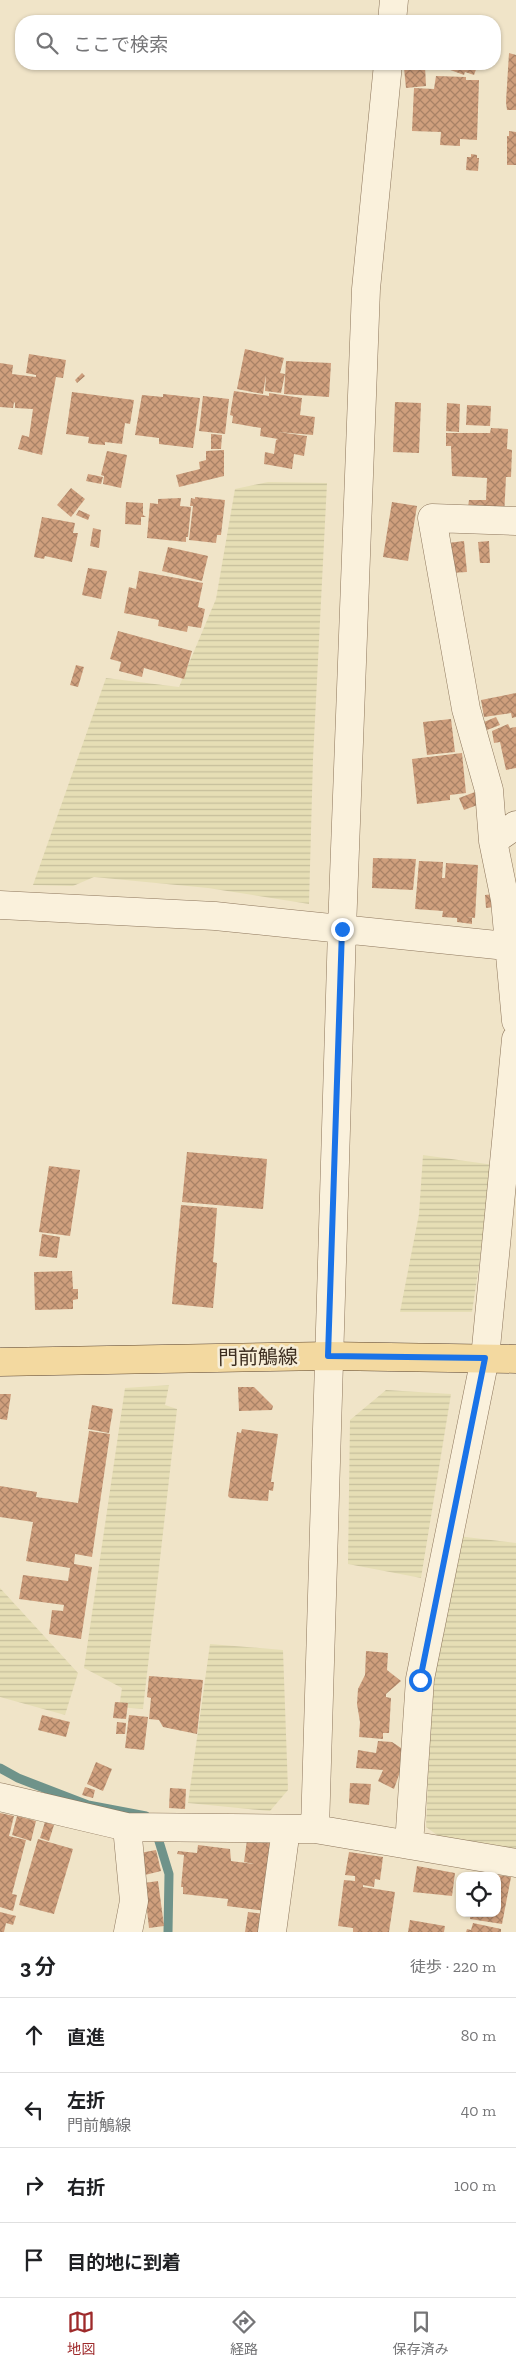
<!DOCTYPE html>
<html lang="ja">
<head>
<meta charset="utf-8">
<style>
  body { margin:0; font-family:"Zilla Slab","Noto Sans JP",serif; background:#f2f2f2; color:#202124 }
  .controls { position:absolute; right:15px; bottom:15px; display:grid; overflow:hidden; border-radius:10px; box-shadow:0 1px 4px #0004 }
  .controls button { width:45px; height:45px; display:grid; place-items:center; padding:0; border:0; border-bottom:1px solid #e0e0e0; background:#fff; color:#202124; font:25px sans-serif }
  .stop { position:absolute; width:15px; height:15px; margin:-11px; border:4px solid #1a73e8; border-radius:50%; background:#fff }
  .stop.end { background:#1a73e8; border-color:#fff; box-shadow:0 1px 5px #0008 }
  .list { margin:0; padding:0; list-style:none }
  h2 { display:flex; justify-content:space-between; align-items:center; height:65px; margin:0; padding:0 20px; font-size:21px }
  h2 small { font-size:16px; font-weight:400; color:#757577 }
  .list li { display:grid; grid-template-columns:32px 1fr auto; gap:15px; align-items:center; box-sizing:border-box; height:75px; padding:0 20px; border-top:1px solid #e0e0e0 }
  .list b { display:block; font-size:19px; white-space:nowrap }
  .list p { margin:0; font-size:16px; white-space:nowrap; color:#757577 }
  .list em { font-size:16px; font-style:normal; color:#757577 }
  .icon { flex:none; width:28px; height:28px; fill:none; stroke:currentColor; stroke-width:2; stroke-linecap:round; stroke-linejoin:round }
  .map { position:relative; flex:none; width:516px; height:1932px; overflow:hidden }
  .search { position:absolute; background:#fff; box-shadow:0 1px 4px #0004; left:15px; right:15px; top:15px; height:55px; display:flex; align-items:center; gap:12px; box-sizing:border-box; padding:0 18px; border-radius:20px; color:#757577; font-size:19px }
  .sheet { height:365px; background:#fff }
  nav { display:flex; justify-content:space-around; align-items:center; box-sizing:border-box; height:70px; border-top:1px solid #e0e0e0; background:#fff; font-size:14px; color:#757577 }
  nav a { display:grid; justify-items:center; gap:2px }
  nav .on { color:#9e2a2b }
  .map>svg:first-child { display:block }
</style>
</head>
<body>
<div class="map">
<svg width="516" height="1932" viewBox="0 0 516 1932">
  <defs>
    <pattern id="farmland-rules" width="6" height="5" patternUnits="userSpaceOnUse" patternTransform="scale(1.25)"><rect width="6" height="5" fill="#e6deb5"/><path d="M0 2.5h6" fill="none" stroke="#c6bf9b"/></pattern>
    <pattern id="building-cross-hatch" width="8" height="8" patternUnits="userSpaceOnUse" patternTransform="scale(1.25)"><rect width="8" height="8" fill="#cf9f7d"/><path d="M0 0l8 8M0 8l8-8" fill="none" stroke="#a98266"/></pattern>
  </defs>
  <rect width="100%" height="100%" fill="#f0e4c8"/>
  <!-- farmland -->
  <path fill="url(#farmland-rules)" d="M268,482L327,483L313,759L309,904L208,888L94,877L73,886L33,885L106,678L179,687L216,599L235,489Z
    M423,1155L494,1165L472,1312H400L419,1214Z
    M169,1385L165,1405L177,1409L143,1709L119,1707L122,1688L84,1668L125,1388Z
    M386,1390L451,1394L421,1578L348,1564L350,1420Z
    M457,1536L516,1543V1851L444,1840L426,1827L432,1689Z
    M0,1588L78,1673L65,1715L0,1697Z
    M210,1644L283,1650L288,1790L270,1811L188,1803Z"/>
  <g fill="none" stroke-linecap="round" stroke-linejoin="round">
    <!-- stream -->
    <path stroke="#6f938a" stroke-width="9" d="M0,1768L18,1778L88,1805L146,1816
      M158,1838L169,1874L168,1932"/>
  </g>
  <!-- building -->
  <path fill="url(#building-cross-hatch)" d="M509,53L516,55V110H507L506,102Z
    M434,64H478L474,75L465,72L464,75Z
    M425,66L426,86L406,88L404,68Z
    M436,76L466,77V80H479L477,140L460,139V146L440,145L441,132L412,131L414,88L434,89Z
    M509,131L516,132V165H507V136H509Z
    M471,154L477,155V158H479L478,171L466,170L467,157H471Z
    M245,349L284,358L280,373L285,374L281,393L265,391L266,375L263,394L237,389Z
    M29,354L66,360L63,378L56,377L42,455L18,449L22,435L29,437L33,409L15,408V403L14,402L13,408L0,407V363L13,365L12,374L36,377V375L26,373Z
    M286,361L331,363L329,397L284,394Z
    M82,373L85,376L77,383L75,380Z
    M234,391L269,396V393L302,398L300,415L315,417L313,435L278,432L307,436L304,456L294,454L292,469L264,464L265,452L274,454L276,440L278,439L260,436L261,428L232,423L233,416L230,415Z
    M72,392L134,400L130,424L125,423L122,444L105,442V445L92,444L88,443L89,437L66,434Z
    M163,394L200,398L193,448L159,444V438L135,435L142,395L163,397Z
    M203,396L229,399L225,434L199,431Z
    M395,402L421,403L419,453L393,452Z
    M447,403L460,404L459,432L446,431Z
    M467,405L491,406L490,426L466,425Z
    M491,428L508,429L507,449L512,450L511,477H506L504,517L467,515L469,500H486L487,478L452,476L451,446H446V433H490Z
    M211,434L222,435L221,449H211Z
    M224,450V476L179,487L176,475L200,469L199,462L206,460V451Z
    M107,451L127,455L121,488L103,484L104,476L101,475Z
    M88,474L103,477L101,484L86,481Z
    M71,488L85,499L71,517L57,505Z
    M195,497L225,500L221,535H217L216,543L189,540L193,506H190L191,498L195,499Z
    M181,498L180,506L191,507L188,537H186V542L147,538L150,503L158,504V499Z
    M126,502L143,503V515L146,517H141V525L125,524Z
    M392,502L417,506L408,561L383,557Z
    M79,510L90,515L88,520L76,515Z
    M42,517L75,523L73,533H78L72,562L45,556L44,559L34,557Z
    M93,528L101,530L99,548L90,546Z
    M464,541L467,572L450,573L448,543Z
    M489,541L490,563H480L478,542Z
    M168,547L208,556L202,581L162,571Z
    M88,568L107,571L101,599L82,595Z
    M139,571L203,583L198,607L205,609L201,628L188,626L187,632L158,626L159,620L124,613L129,587L136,589Z
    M118,631L192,651L184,679L144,668L142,677L119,671L121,662L110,659Z
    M76,665L84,667L78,687L70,685Z
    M516,693V717L512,718L511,713L484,717L481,700Z
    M496,717L500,725L487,730L484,722Z
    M451,719L455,752L427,755L423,722Z
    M508,724L510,728L516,727V768L506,770L500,742L494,743L492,731Z
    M462,753L466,793L450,795V800L417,804L412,759Z
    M483,789L488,801L464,810L459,798Z
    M373,858L416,859L413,890L372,888Z
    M419,861L443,862L442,878H445L446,863L478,865L475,918L467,917L472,918V924L457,922V918L442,917L443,911L415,909Z
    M502,893L503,906L486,908L485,895Z
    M187,1152L267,1159L263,1209L182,1202Z
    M49,1166L80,1170L70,1236L39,1232Z
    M181,1205L217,1208L213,1262L217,1263L213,1308L172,1304Z
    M42,1234L60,1237L57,1258L39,1256Z
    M72,1271L73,1289H78V1299L73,1300V1309L35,1310L34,1272Z
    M238,1387H254L273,1406L272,1410L239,1411Z
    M0,1394H11L7,1420L0,1419Z
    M92,1405L113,1409L109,1433L88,1429Z
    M242,1429L278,1434L271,1482H274L273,1491L269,1490L268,1501L230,1498L228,1496L237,1432L241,1433Z
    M89,1431L110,1434L92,1557L75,1554L74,1564L92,1567L81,1639L49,1634L52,1610L63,1611L64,1605L19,1599L23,1575L68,1581L70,1568L26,1561L33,1522L0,1517V1486L37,1492L36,1497L78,1503Z
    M366,1651L388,1653L387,1670L401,1681L386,1694V1697L391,1698L389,1733H383V1739L359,1737L360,1722L357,1704L358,1689L365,1675Z
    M149,1676L203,1680L197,1734L163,1727L159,1720L149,1719L151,1698L147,1697Z
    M115,1702L128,1703L126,1719L113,1718Z
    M42,1715L70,1722L66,1737L38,1730Z
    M129,1715L148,1717L144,1750L125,1748Z
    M117,1722L126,1723L125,1734H116Z
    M378,1741L392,1742L407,1752L394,1789L378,1781L383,1770L356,1768L358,1750L376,1753Z
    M96,1762L112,1769L103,1791L87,1784Z
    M350,1783L371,1784L369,1805L349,1803Z
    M85,1787L95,1790L93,1798L82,1795Z
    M170,1788L186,1789L185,1809L169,1808Z
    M0,1813L14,1816L9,1836L26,1840L12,1894L17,1895L13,1911L0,1907Z
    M17,1816L36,1821L31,1841L12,1835Z
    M45,1822L54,1825L49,1841L40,1838Z
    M38,1839L73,1849L54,1914L19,1905Z
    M247,1840L271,1842L267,1911L227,1906L228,1899L183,1894V1887H181L184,1855L177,1854L178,1851L197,1853L198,1845L230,1849L231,1861L254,1864L244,1862Z
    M156,1850L161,1871L145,1875L140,1853Z
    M349,1852L383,1857L380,1880L375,1879L374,1887L363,1885V1887L395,1892L389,1932H353V1928L338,1926L344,1880L355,1881V1876L345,1875Z
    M417,1866L455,1873L452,1896L413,1892Z
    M497,1875L511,1877L502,1924L470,1919V1913H497Z
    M158,1881L164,1926L149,1928L144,1883Z
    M0,1912L16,1916L13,1925L6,1923L4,1932H0Z
    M248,1912L265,1914L263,1932H245Z
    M410,1920L445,1926L444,1932H408Z
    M473,1923L501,1929V1932H466L467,1929L471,1930Z"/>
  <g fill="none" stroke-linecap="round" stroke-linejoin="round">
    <defs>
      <path id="minor" d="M392,21L394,0
        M516,521L432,518L466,709L489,790L493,841L505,900L516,1021
        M493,841L516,825
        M0,905L215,916L516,947
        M0,1797L127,1827L315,1829L516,1863
        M127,1827L134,1901L128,1932
        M315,1829L342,929L366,289L388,64
        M409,1845L420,1679L485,1358L516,1039
        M272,1932L286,1829"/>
      <path id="major" d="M0,1362L329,1356L516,1359"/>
    </defs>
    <!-- minor casing -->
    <use href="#minor" stroke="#8d765c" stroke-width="29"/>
    <!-- major casing -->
    <use href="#major" stroke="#5b4430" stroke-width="29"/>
    <!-- minor -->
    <use href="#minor" stroke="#faf1dc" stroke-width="28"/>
    <!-- major -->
    <use href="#major" stroke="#f3d9a0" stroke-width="28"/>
  </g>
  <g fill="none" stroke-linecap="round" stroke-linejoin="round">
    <!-- route -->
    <path stroke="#1a73e8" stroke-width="6" d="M342,929L328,1356L485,1358L420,1680"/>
  </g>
  <g text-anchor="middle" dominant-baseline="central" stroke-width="5" stroke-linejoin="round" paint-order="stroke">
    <!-- street labels -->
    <g font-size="20" fill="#3d2e20" stroke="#f7eed8">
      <text transform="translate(258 1357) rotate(-1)">門前鵤線</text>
    </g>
  </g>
</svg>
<div class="controls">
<button><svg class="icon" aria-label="locate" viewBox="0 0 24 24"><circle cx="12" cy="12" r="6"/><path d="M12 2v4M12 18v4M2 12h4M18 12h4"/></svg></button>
</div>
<div class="stop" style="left:420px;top:1680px"></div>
<div class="stop end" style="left:342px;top:929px"></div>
<div class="search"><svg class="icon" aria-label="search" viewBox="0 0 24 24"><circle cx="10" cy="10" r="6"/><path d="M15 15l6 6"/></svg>ここで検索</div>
</div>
<section class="sheet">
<h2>3 分<small>徒歩 · 220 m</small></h2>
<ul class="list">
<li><svg class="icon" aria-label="ahead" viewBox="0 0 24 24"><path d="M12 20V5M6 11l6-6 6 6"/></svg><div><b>直進</b></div><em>80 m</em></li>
<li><svg class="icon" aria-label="left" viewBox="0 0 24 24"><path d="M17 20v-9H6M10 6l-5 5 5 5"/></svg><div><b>左折</b><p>門前鵤線</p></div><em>40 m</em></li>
<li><svg class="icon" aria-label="right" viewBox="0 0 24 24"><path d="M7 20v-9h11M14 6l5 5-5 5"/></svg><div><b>右折</b></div><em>100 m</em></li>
<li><svg class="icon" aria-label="arrive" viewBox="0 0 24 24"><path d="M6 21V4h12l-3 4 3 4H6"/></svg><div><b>目的地に到着</b></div></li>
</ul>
</section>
<nav>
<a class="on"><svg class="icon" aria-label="map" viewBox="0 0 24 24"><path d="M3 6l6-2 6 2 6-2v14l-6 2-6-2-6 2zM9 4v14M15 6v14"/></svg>地図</a>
<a><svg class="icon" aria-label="directions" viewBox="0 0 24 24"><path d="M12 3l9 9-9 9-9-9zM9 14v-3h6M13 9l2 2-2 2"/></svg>経路</a>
<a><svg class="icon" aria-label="saved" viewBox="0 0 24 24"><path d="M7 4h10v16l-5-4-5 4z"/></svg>保存済み</a>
</nav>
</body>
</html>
